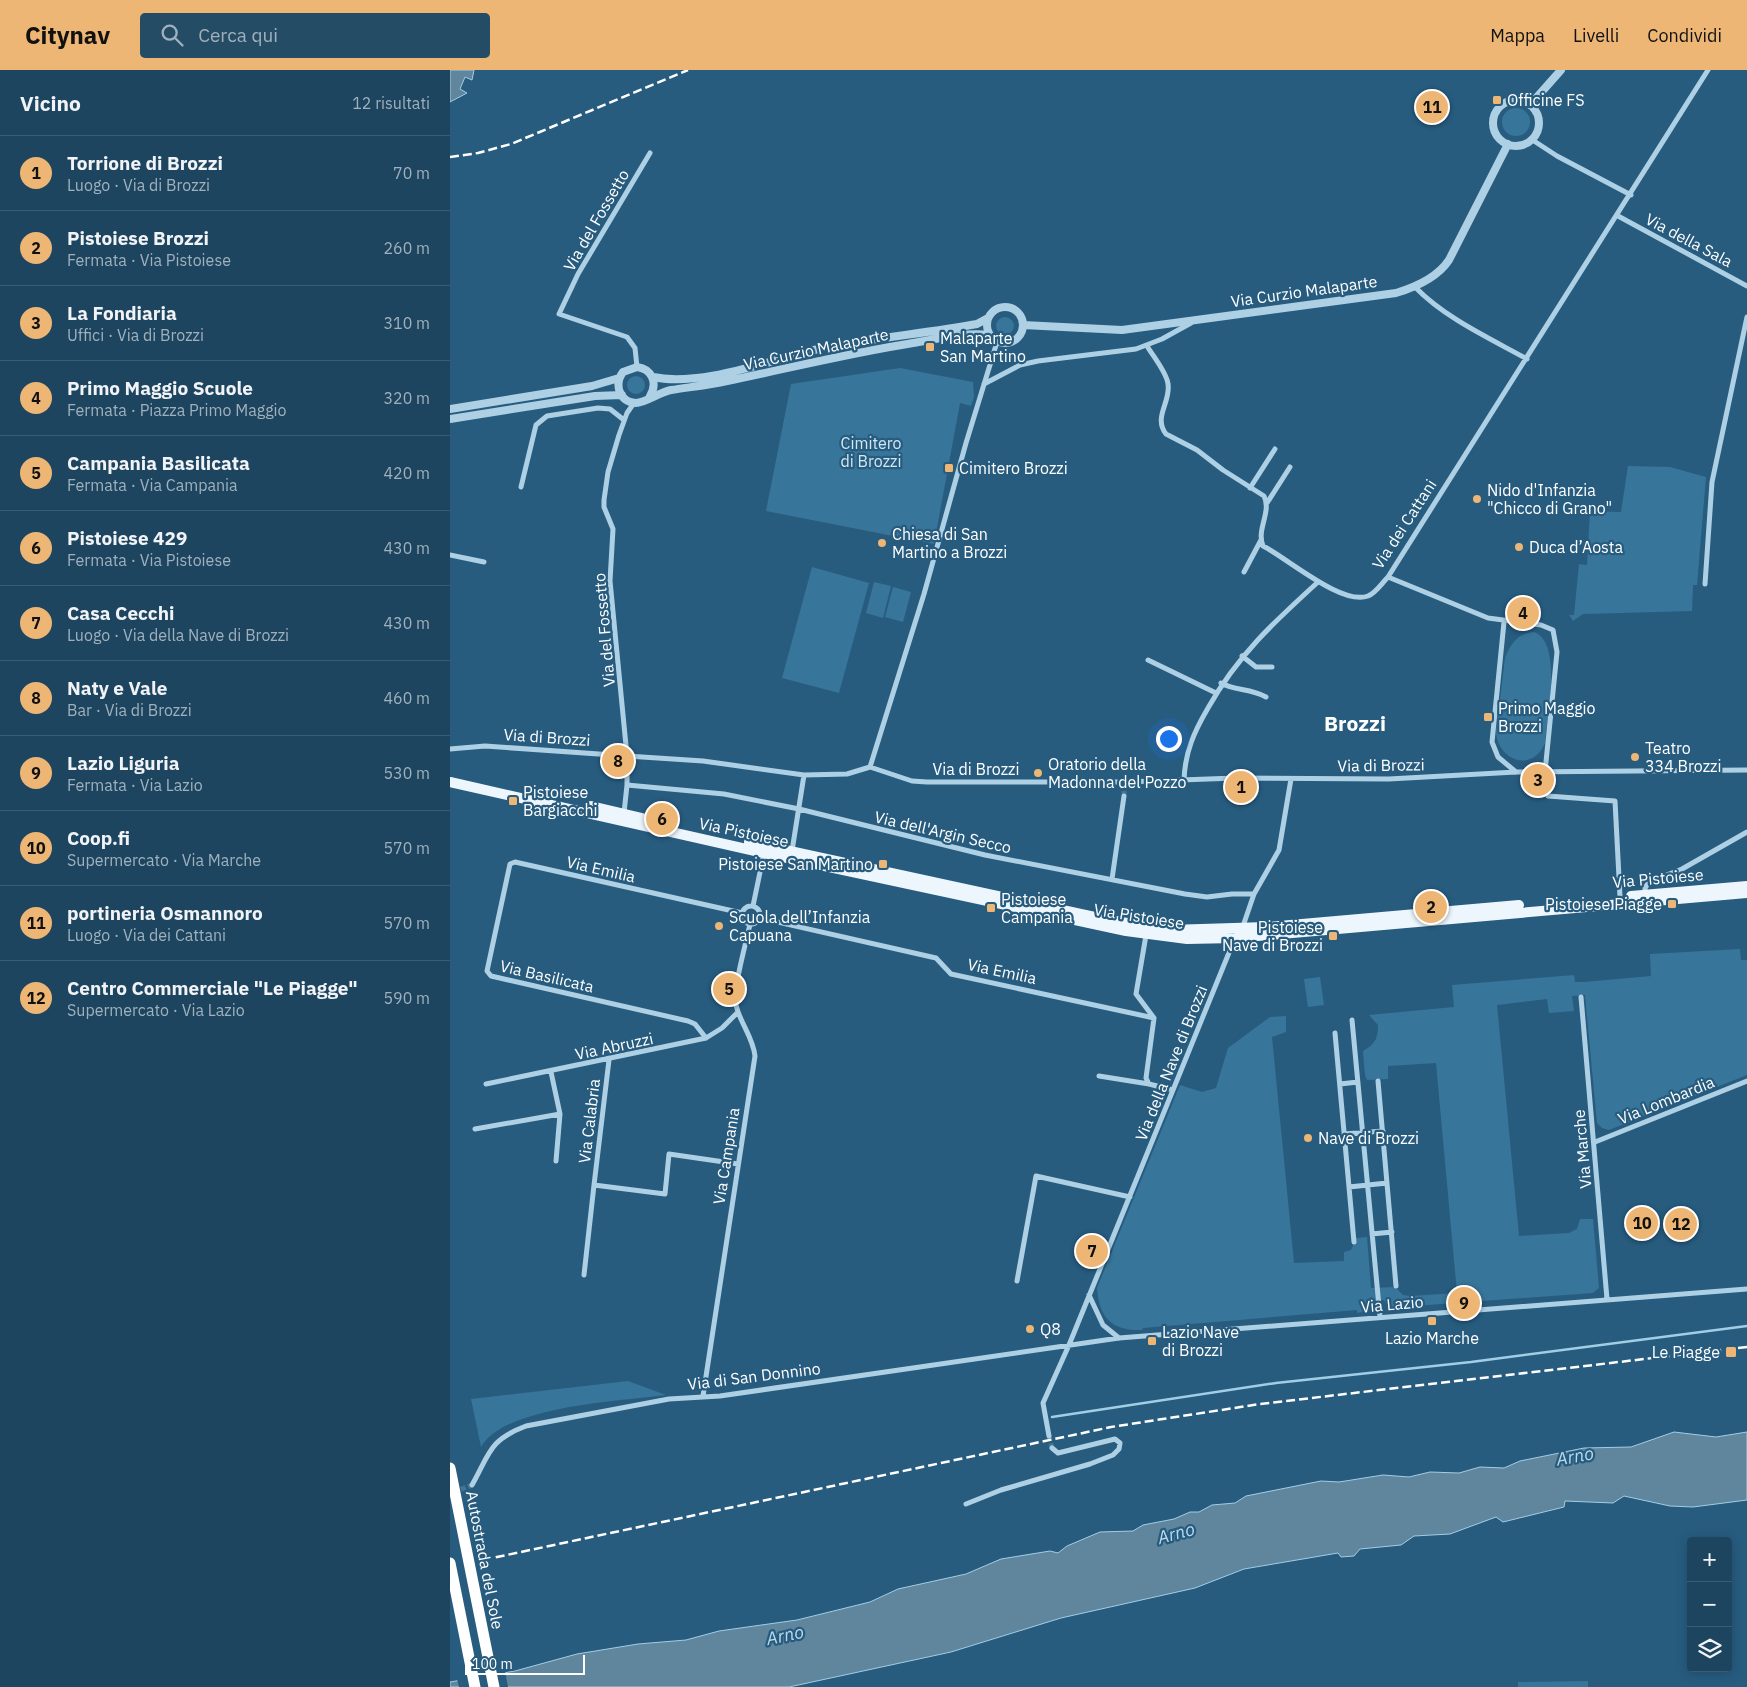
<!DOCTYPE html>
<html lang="it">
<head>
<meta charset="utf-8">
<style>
  body { margin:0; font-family:"IBM Plex Sans",sans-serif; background:#254c65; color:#f1f3f6 }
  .controls { position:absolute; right:15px; bottom:15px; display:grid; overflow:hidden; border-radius:5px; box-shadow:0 2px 12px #0003 }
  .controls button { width:45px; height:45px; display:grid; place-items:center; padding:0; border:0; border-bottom:1px solid #3b5d74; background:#1d455f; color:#f1f3f6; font:25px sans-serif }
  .scale { position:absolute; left:15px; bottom:12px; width:120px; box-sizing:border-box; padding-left:5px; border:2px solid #fff; border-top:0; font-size:14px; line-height:18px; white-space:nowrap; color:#fff; -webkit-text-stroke:4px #275c7f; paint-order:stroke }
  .you { position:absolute; left:718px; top:668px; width:18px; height:18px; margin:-12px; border:4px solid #fff; border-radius:50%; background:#1a73e8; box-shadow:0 0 0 8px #1a73e833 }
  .badge { display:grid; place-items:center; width:32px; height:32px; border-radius:50%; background:#edb674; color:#111; font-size:16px; font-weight:700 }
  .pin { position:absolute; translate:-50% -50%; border:2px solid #fff; box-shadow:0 1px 5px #0006 }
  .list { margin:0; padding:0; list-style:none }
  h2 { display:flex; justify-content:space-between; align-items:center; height:65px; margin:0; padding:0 20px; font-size:21px }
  h2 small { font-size:16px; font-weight:400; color:#a0b1bd }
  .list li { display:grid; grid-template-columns:32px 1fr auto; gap:15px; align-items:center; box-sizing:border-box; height:75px; padding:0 20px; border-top:1px solid #3b5d74 }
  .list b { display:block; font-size:19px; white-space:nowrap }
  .list p { margin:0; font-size:16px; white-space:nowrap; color:#a0b1bd }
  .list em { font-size:16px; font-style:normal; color:#a0b1bd }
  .icon { flex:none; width:28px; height:28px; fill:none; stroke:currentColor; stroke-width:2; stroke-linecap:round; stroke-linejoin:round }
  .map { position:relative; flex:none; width:1297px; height:1617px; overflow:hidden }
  header { display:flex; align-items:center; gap:30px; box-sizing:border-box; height:70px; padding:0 25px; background:#edb674; color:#111 }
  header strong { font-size:24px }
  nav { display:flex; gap:28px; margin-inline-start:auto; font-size:18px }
  .search { width:350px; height:45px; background:#254c65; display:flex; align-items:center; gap:12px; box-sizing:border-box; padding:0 18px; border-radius:5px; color:#a0b1bd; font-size:19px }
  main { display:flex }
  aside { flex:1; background:#1d455f }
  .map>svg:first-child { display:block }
</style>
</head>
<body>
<header>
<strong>Citynav</strong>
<div class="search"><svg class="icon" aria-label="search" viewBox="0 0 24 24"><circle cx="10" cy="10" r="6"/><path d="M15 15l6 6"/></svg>Cerca qui</div>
<nav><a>Mappa</a><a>Livelli</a><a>Condividi</a></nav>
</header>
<main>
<aside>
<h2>Vicino<small>12 risultati</small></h2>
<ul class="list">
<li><span class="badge">1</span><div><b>Torrione di Brozzi</b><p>Luogo · Via di Brozzi</p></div><em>70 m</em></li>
<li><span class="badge">2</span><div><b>Pistoiese Brozzi</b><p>Fermata · Via Pistoiese</p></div><em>260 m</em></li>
<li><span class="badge">3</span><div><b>La Fondiaria</b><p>Uffici · Via di Brozzi</p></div><em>310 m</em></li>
<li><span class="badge">4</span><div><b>Primo Maggio Scuole</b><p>Fermata · Piazza Primo Maggio</p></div><em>320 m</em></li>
<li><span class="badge">5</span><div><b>Campania Basilicata</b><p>Fermata · Via Campania</p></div><em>420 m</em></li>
<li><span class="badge">6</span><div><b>Pistoiese 429</b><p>Fermata · Via Pistoiese</p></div><em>430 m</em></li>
<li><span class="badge">7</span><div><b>Casa Cecchi</b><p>Luogo · Via della Nave di Brozzi</p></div><em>430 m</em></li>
<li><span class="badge">8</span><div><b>Naty e Vale</b><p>Bar · Via di Brozzi</p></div><em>460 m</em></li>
<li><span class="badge">9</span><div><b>Lazio Liguria</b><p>Fermata · Via Lazio</p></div><em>530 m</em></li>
<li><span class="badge">10</span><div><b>Coop.fi</b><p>Supermercato · Via Marche</p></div><em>570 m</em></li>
<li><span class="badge">11</span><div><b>portineria Osmannoro</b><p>Luogo · Via dei Cattani</p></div><em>570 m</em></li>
<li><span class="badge">12</span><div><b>Centro Commerciale &quot;Le Piagge&quot;</b><p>Supermercato · Via Lazio</p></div><em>590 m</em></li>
</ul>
</aside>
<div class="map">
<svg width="1297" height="1617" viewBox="0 0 1297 1617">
  <rect width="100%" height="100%" fill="#275c7f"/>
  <!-- green -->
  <path fill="#38759a" d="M1052 52a14 14 0 1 1 28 0a14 14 0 1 1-28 0Z
    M546 256a9 9 0 1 1 18 0a9 9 0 1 1-18 0Z
    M450,298L523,312L524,327L521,336L510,333L484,474L316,441L341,314Z
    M177 315a9 9 0 1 1 18 0a9 9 0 1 1-18 0Z
    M1178,396L1220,397L1256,407L1247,515H1243L1242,541L1133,544L1123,551L1119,545H1124L1129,494L1137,495L1140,441L1171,442Z
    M362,497L419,513L389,623L332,608Z
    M424,512L441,516L433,548L416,543Z
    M443,517L461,522L453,552L435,547Z
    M1084,562C1113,572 1097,649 1095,673C1083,703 1048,691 1046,662L1055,588C1061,573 1068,563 1084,562Z
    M1290,879L1291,890H1297V1005L1159,1060L1152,1058L1147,1053L1135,925L1122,926L1124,941L1099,943L1097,929L1047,935L1069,1166L1119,1163L1127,1159L1130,1149H1143L1149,1218L1143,1223L964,1236V1240L939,1241L934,1230L923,1231L919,1241L907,1243V1240L693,1258L692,1260C661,1261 649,1247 647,1218L730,1015L752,1022L766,1018L778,978L820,947L836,946V962L822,967L844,1193L894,1191V1182L901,1180L906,1168L917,1167L921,1218L945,1217L953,1225L960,1226L1007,1223L986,993L938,996V1009L917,1010L915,1005L913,981C925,974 928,969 928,955L919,945L1004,937L1002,915L1124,905L1125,912H1134L1201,906L1200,884Z
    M870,907L874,935L858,937L854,909Z
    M178,1311L216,1325C171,1331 54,1336 31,1377L21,1329Z
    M1138,1611V1617H1068V1612Z"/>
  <!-- water -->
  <path fill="#60869e" stroke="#a2cde6" d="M0,0H24L22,10L15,7L10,19L17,23L0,32Z
    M1224,1362L1266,1367L1297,1362V1430L1243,1437L1220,1436L1174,1426L1163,1433L1115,1431L1114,1437L1053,1452L1046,1447L1000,1464L964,1466L951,1475L910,1479L904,1486L891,1487L888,1483L794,1499L745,1518L611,1548L501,1582L339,1617H0V1612L65,1601L127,1584L188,1574L236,1570L269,1561L347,1550L420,1532L448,1519L516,1504L551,1489L600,1481L608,1483L617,1476L650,1462L683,1461L693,1455L724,1449L740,1442H749L762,1435L785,1433L796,1426L871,1411L889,1412L933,1405L959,1407L980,1402L1009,1403L1030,1397L1054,1398L1070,1391L1134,1378L1181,1377Z"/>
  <!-- pier -->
  <path fill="#275c7f" d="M55,1601L58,1617H9L7,1609Z"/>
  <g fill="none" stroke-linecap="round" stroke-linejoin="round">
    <!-- stream -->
    <path stroke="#a2cde6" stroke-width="2.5" d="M602,1347L826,1313L1021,1292L1297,1256"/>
    <!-- minor-tunnel -->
    <path stroke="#477492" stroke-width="5" stroke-dasharray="5 2.5" stroke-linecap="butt" d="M674,726V718
      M599,1366L602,1378
      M4,1422L22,1415"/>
    <!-- minor -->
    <path stroke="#aed0e5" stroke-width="5" d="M1081,69L1107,86L1181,125
      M1168,146L1297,216
      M965,217C995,248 1039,268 1077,289
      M697,276C703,286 717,303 718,314C721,332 703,347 716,364L747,380L773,400L814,426C822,442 806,459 813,476C837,488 892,536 918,526C926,523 932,513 938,507L1258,0
      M187,297L185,278L177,267L109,244L128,204L200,83
      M534,314L570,295L588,291L686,279L712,269L741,253
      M71,417L86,355L97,346L148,338L160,339L174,350
      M800,418L825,379
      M817,433L840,397
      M0,485L34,492
      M794,502L811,470
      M938,507L1038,548L1091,555L1103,560L1107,582L1095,702
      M1255,514L1262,412L1297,247
      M1054,552L1042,672L1048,687L1066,702
      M792,586L806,597H822
      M698,590L766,623
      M771,613C785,621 800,618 816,627
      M0,679L35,676L177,686L253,691L354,705L397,704L420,697L462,711L477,712H675L786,708L939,709L1066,702L1297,700
      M420,697L474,524L516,373L547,272
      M734,710C735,682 744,662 758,638C788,585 823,553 868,512
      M177,715L274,724L349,739L535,785L735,824L757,827L782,824H804
      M1098,726L1165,731L1170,827
      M174,743L177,715V686L160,511L163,459L154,437V430L158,402L169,365L177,343L184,333
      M342,781L354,705
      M662,809L674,726
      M1195,825V818L1199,812L1232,799L1297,762
      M292 845a9 9 0 1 1 18 0a9 9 0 1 1-18 0Z
      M303,836L314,783
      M310,848L486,888L501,904L704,948
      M792,859L804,824L829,780L841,709
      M696,865L686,924L704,948L696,1008L699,1014L723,1020
      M1131,927L1157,1229
      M902,950L930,1247
      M885,963L904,1172
      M256,968L245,954L238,951L41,906L37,901L60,794L65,792L292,843
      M159,990L144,1115L215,1124L219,1084L288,1094
      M101,1002L110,1044L106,1091
      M649,1006L699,1014
      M928,1011L946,1216
      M36,1014L256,968L272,958L288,942
      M890,1014L908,1012
      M25,1059L110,1044
      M894,1064L933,1061
      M1145,1072L1297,1011
      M899,1117L937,1113
      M922,1164L942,1162
      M134,1205L144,1115
      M567,1211L586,1106L680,1127
      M639,1225L653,1255L669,1268
      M253,1326L305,986C303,967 290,953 286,935C283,917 296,874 300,854
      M599,1366L593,1333L619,1275L785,868
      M22,1415C40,1383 39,1370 76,1356L219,1329L270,1326L669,1268L1297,1219
      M516,1434L551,1420L640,1394L663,1385L669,1379L670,1373L665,1369L608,1383L602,1378"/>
    <!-- tertiary -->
    <path stroke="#aed0e5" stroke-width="8" d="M1043 53a23 23 0 1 1 46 0a23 23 0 1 1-46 0Z
      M1080,35L1111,0
      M537 255a18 18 0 1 1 36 0a18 18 0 1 1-36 0Z
      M573,255L672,260L946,223C966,217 987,208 999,190L1058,74
      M203,307C249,317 318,291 364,280C418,268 473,264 527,254L538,248
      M200,326C208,313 202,299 187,297L173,302C164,314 169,332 186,333C195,333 210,322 221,320C240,317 259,315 277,311C340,298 400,283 463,273C488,269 514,262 539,265
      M0,339L142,316L169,308
      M0,349L145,326L172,325"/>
    <!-- primary -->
    <path stroke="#eef6fd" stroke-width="10" d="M0,712L314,783L676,861L737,869L785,868L1297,823
      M141,736L209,752
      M299,772L654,849L719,860L816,857L1069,835
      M1181,826L1297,816"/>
    <!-- rail -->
    <path stroke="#fff" stroke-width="2.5" stroke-dasharray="9 4" stroke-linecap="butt" d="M0,87L28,83L61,74L238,0
      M33,1490L661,1357L810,1334L1297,1277"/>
    <!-- motorway-bridge -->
    <path stroke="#fff" stroke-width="11" d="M0,1398L44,1617
      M0,1493L25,1617"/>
  </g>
  <!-- markers -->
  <g fill="#edb674" stroke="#275c7f" stroke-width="2">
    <rect x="1042" y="25" width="10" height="10" rx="2.5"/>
    <rect x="475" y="272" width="10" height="10" rx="2.5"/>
    <rect x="494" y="393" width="10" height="10" rx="2.5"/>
    <circle cx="1027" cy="429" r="5"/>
    <circle cx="432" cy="473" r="5"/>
    <circle cx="1069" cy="477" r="5"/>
    <rect x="1033" y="642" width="10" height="10" rx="2.5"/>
    <circle cx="1185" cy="687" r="5"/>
    <circle cx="588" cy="703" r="5"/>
    <rect x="58" y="726" width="10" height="10" rx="2.5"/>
    <rect x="428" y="789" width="10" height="10" rx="2.5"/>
    <rect x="1217" y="829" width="10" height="10" rx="2.5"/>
    <rect x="536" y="833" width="10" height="10" rx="2.5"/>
    <circle cx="269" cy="856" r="5"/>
    <rect x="878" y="861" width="10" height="10" rx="2.5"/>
    <circle cx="858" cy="1068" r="5"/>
    <rect x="977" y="1246" width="10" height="10" rx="2.5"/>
    <circle cx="580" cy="1259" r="5"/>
    <rect x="697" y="1266" width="10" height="10" rx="2.5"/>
    <rect x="1275" y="1276" width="12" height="12" rx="2.5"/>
  </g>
  <g text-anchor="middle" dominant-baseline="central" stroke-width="4.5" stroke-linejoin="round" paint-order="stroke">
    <!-- poi labels -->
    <g font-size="16" fill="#fff" stroke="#275c7f" text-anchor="start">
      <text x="1057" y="30">Officine FS</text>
      <text x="490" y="268">Malaparte<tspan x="490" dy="18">San Martino</tspan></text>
      <text x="509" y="398">Cimitero Brozzi</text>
      <text x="1037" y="420">Nido d'Infanzia<tspan x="1037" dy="18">"Chicco di Grano"</tspan></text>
      <text x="442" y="464">Chiesa di San<tspan x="442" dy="18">Martino a Brozzi</tspan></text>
      <text x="1079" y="477">Duca d’Aosta</text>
      <text x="1048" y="638">Primo Maggio<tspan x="1048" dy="18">Brozzi</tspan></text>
      <text x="1195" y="678">Teatro<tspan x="1195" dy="18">334 Brozzi</tspan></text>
      <text x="598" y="694">Oratorio della<tspan x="598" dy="18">Madonna del Pozzo</tspan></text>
      <text x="73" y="722">Pistoiese<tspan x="73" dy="18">Bargiacchi</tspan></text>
      <text x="423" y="794" text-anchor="end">Pistoiese San Martino</text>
      <text x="551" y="829">Pistoiese<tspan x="551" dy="18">Campania</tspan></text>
      <text x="1212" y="834" text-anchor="end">Pistoiese Piagge</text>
      <text x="279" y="847">Scuola dell’Infanzia<tspan x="279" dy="18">Capuana</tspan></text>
      <text x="873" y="857" text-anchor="end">Pistoiese<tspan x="873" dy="18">Nave di Brozzi</tspan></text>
      <text x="868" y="1068">Nave di Brozzi</text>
      <text x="590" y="1259">Q8</text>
      <text x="712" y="1262">Lazio Nave<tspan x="712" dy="18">di Brozzi</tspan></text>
      <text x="982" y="1268" text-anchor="middle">Lazio Marche</text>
      <text x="1270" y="1282" text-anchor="end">Le Piagge</text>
    </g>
    <!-- street labels -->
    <g font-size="16" fill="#fff" stroke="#275c7f">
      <text transform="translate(146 150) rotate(-60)">Via del Fossetto</text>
      <text transform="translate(1239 170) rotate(28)">Via della Sala</text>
      <text transform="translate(854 221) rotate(-8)">Via Curzio Malaparte</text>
      <text transform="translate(366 279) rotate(-12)">Via Curzio Malaparte</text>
      <text transform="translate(954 454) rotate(-57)">Via dei Cattani</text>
      <text transform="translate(154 560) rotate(-95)">Via del Fossetto</text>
      <text transform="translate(97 667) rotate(4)">Via di Brozzi</text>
      <text transform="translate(931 695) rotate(-1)">Via di Brozzi</text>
      <text x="526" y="699">Via di Brozzi</text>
      <text transform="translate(294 762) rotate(12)">Via Pistoiese</text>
      <text transform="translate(493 762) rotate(13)">Via dell'Argin Secco</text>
      <text transform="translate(151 799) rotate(13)">Via Emilia</text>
      <text transform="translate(1208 808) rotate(-5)">Via Pistoiese</text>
      <text transform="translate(689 846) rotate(9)">Via Pistoiese</text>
      <text transform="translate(552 901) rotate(12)">Via Emilia</text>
      <text transform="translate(97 906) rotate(13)">Via Basilicata</text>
      <text transform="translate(164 976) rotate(-12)">Via Abruzzi</text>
      <text transform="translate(721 993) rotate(-68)">Via della Nave di Brozzi</text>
      <text transform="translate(1216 1030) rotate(-22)">Via Lombardia</text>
      <text transform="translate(139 1051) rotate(-83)">Via Calabria</text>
      <text transform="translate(1132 1079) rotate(-95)">Via Marche</text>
      <text transform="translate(276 1086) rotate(-81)">Via Campania</text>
      <text transform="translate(942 1234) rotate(-5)">Via Lazio</text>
      <text transform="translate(304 1306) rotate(-7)">Via di San Donnino</text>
      <text transform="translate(35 1490) rotate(79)">Autostrada del Sole</text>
    </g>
    <!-- park labels -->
    <g font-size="16" fill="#d1e7f4" stroke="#275c7f">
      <text x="421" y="373">Cimitero<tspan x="421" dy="18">di Brozzi</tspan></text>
    </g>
    <!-- water labels -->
    <g font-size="18" font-style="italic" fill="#b9daed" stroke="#275c7f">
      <text transform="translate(1125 1386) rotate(-10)">Arno</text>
      <text transform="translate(726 1463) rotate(-15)">Arno</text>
      <text transform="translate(335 1565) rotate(-12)">Arno</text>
    </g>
    <!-- district labels -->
    <g font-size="21" font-weight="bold" fill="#fff" stroke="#275c7f">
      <text x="905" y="653">Brozzi</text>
    </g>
  </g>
</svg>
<div class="controls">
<button>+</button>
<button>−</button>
<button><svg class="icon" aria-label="layers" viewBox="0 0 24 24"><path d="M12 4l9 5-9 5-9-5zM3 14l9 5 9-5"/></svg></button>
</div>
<div class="scale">100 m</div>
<div class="you"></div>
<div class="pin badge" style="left:791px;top:717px">1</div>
<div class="pin badge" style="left:981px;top:837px">2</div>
<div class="pin badge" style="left:1088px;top:710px">3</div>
<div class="pin badge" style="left:1073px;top:543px">4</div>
<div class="pin badge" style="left:279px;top:919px">5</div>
<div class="pin badge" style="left:212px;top:749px">6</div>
<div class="pin badge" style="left:642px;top:1181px">7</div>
<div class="pin badge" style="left:168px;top:691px">8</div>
<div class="pin badge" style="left:1014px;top:1233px">9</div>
<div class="pin badge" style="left:1192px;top:1153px">10</div>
<div class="pin badge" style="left:982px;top:37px">11</div>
<div class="pin badge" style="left:1231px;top:1154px">12</div>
</div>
</main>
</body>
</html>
